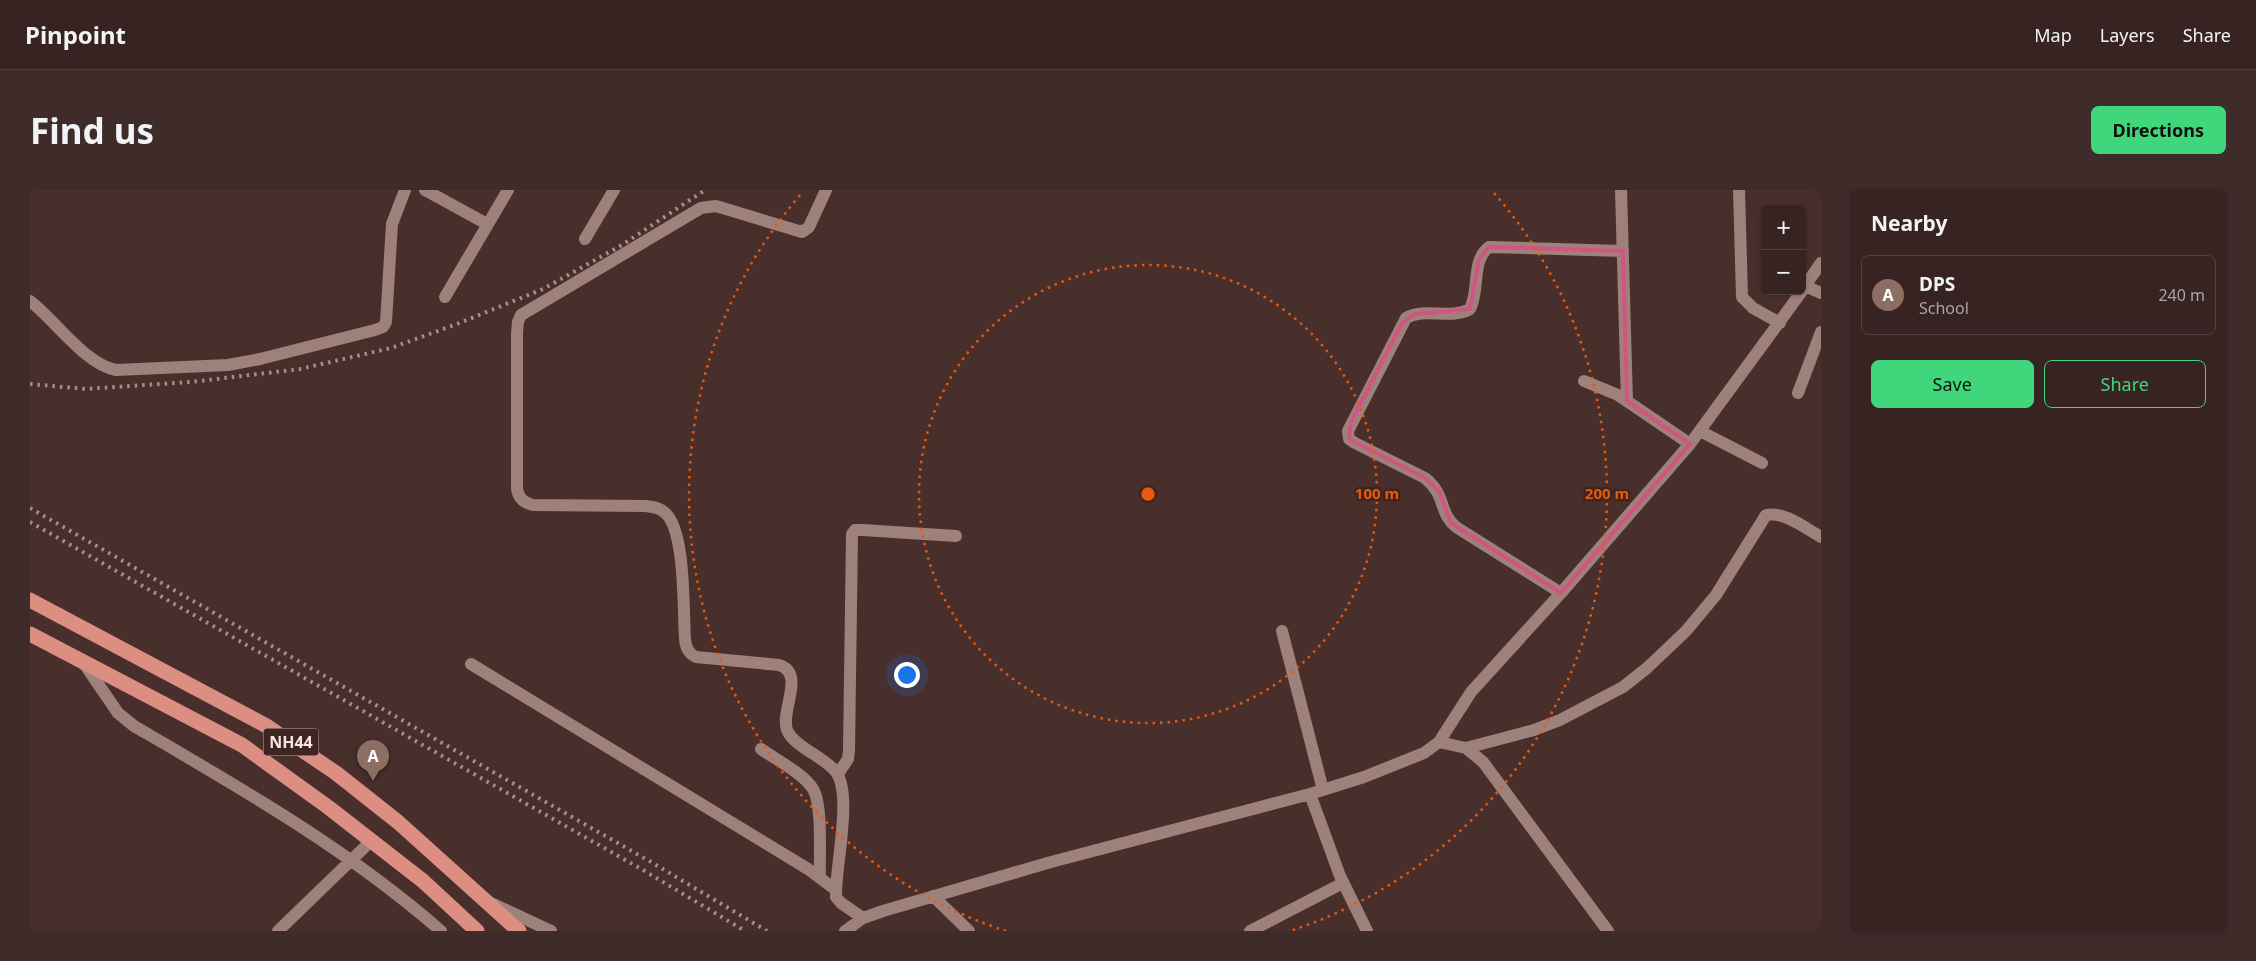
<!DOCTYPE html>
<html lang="en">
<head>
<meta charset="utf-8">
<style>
  body { margin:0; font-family:"Noto Sans",sans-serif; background:#3e2b2a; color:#f1f3f6 }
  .controls { position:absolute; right:15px; top:15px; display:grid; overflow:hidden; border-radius:8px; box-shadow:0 1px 4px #0004 }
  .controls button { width:45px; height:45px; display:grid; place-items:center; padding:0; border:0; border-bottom:1px solid #51403f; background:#372321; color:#f1f3f6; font:25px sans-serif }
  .you { position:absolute; left:876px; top:484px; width:18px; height:18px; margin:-12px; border:4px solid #fff; border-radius:50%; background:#1a73e8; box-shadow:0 0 0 8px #1a73e833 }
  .badge { display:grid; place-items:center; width:32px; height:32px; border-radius:50%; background:#40d77c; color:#fff; font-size:16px; font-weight:700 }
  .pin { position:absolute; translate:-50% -41px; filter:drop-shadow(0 1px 2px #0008) }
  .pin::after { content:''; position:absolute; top:26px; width:18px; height:15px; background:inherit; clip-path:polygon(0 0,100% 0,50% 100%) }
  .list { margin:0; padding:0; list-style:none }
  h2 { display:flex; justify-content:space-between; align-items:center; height:65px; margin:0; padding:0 20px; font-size:21px }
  h2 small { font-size:16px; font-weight:400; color:#aaa4a5 }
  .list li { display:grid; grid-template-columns:32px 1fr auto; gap:15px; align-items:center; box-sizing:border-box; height:80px; margin:0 10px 10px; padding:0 10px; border:1px solid #51403f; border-radius:8px }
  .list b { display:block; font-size:19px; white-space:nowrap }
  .list p { margin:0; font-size:16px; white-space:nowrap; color:#aaa4a5 }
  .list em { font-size:16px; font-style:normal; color:#aaa4a5 }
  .actions { display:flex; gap:10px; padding:15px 20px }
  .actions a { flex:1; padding:11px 0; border:1px solid #40d77c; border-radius:8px; text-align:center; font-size:18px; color:#40d77c }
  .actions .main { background:#40d77c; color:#111 }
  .map { position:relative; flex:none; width:1791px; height:741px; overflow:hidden; border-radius:8px }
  header { display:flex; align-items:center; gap:30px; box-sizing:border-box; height:70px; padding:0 25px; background:#372321; border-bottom:1px solid #51403f }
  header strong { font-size:24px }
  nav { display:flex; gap:28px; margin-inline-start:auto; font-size:18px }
  .intro { display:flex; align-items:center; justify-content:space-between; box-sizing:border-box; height:120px; padding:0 30px }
  h1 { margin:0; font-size:35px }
  .button { padding:12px 22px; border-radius:8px; background:#40d77c; color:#111; font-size:18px; font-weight:700 }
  main { display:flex; gap:30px; padding:0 30px }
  aside { flex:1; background:#372321; border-radius:8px; box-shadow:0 1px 4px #0004 }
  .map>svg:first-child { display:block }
</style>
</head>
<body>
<header>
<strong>Pinpoint</strong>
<nav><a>Map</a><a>Layers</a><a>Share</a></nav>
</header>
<div class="intro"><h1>Find us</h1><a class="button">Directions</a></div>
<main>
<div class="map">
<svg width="1791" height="741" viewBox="0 0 1791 741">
  <rect width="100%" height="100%" fill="#492f2c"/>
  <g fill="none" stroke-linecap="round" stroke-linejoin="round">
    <!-- minor -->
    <path stroke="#9f817c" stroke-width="12" d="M395,0L457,34
      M796,0L779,37L772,42L686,16L671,18L491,125L488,132L487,143V299C489,309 493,312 503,315L616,316C622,317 629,317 634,322C656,338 653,421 655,449C656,458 658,463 666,467L749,475C776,483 750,521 757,540C764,557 795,567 806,582C823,605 805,677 806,707L811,713L833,728
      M1591,0L1597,211
      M1709,0L1712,107L1723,118L1750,133
      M555,49L584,0
      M1775,96L1791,103
      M1772,100L1791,73
      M415,107L478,0
      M0,111C26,131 55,174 86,180L198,175L230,169L345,140L353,137L356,132L362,34L375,0
      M1554,191L1588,205L1660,254
      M1768,203L1791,142
      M1670,241L1732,273
      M1531,403L1426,337C1408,322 1417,306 1395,288L1325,253L1319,249L1318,241L1376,128C1395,117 1421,130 1440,119C1450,100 1441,70 1459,57L1593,61
      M1252,441L1293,600
      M53,472L88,523L104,536C212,599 316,658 411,741
      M441,474L778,679L806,700
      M1409,552L1436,558L1453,572L1578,741
      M1436,558L1504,540L1530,530L1593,497L1617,478L1656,441L1686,405L1736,325C1754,321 1775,338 1791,347
      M731,559C745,569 774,584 783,599C793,615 789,667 790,687
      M808,584L818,569L819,560L822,344L825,340H832L926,346
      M1280,604L1310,686L1337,741
      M903,706L939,741
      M463,714L521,741
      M248,741L341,651
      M815,741L833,728L853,721L1021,672L1280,604L1334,587L1394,563L1409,552L1441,502L1531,403L1660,254L1772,101
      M1220,741L1313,693"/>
    <!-- highway -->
    <path stroke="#dd8e82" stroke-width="15" d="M0,410L235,535L306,583L368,632L489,741
      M0,444L212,555L298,617L393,691L447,741"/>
    <!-- rail -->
    <path stroke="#a58f8c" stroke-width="4" stroke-dasharray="2.5 5" stroke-linecap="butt" d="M0,194L56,199L161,192L270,179L361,158L427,134L513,99L592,55L675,0
      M0,318L621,672L737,741
      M0,332L613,680L715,741"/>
  </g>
  <!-- marked area -->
  <path fill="none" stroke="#d15583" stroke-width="4" stroke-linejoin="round" d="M1459,57L1593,61L1597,211L1660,254L1531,403L1421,333L1409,301L1395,288L1319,249L1321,232L1371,135L1384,124L1440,119L1449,69Z"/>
  <!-- distance rings -->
  <g fill="none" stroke="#e8590c" stroke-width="2.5" stroke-dasharray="2.5 5">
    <circle cx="1118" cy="304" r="229"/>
    <path d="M976 741A459 459 0 0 1 772 3M1464 3A459 459 0 0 1 1260 741"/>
  </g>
  <g text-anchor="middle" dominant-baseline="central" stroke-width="5" stroke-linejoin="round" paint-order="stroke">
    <!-- shield labels -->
    <rect fill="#3e2522" stroke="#bdaaa7" stroke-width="1" x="233.5" y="538.5" width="55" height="27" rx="4"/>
    <g font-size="16" font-weight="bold" fill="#f4e3e0">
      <text x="261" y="552">NH44</text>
    </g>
  </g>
  <circle cx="1118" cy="304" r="8" fill="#e8590c" stroke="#3e2522" stroke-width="2.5"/>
  <g font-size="15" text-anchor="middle" font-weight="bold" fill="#e8590c" stroke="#3e2522" stroke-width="5" stroke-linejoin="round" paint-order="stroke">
    <text x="1347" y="309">100 m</text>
    <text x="1577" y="309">200 m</text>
  </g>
</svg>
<div class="controls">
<button>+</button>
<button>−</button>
</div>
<div class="you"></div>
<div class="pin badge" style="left:343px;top:591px;background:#8d6e63">A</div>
</div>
<aside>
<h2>Nearby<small></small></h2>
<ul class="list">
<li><span class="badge" style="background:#8d6e63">A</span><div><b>DPS</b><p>School</p></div><em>240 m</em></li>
</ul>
<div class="actions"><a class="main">Save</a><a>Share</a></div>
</aside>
</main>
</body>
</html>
